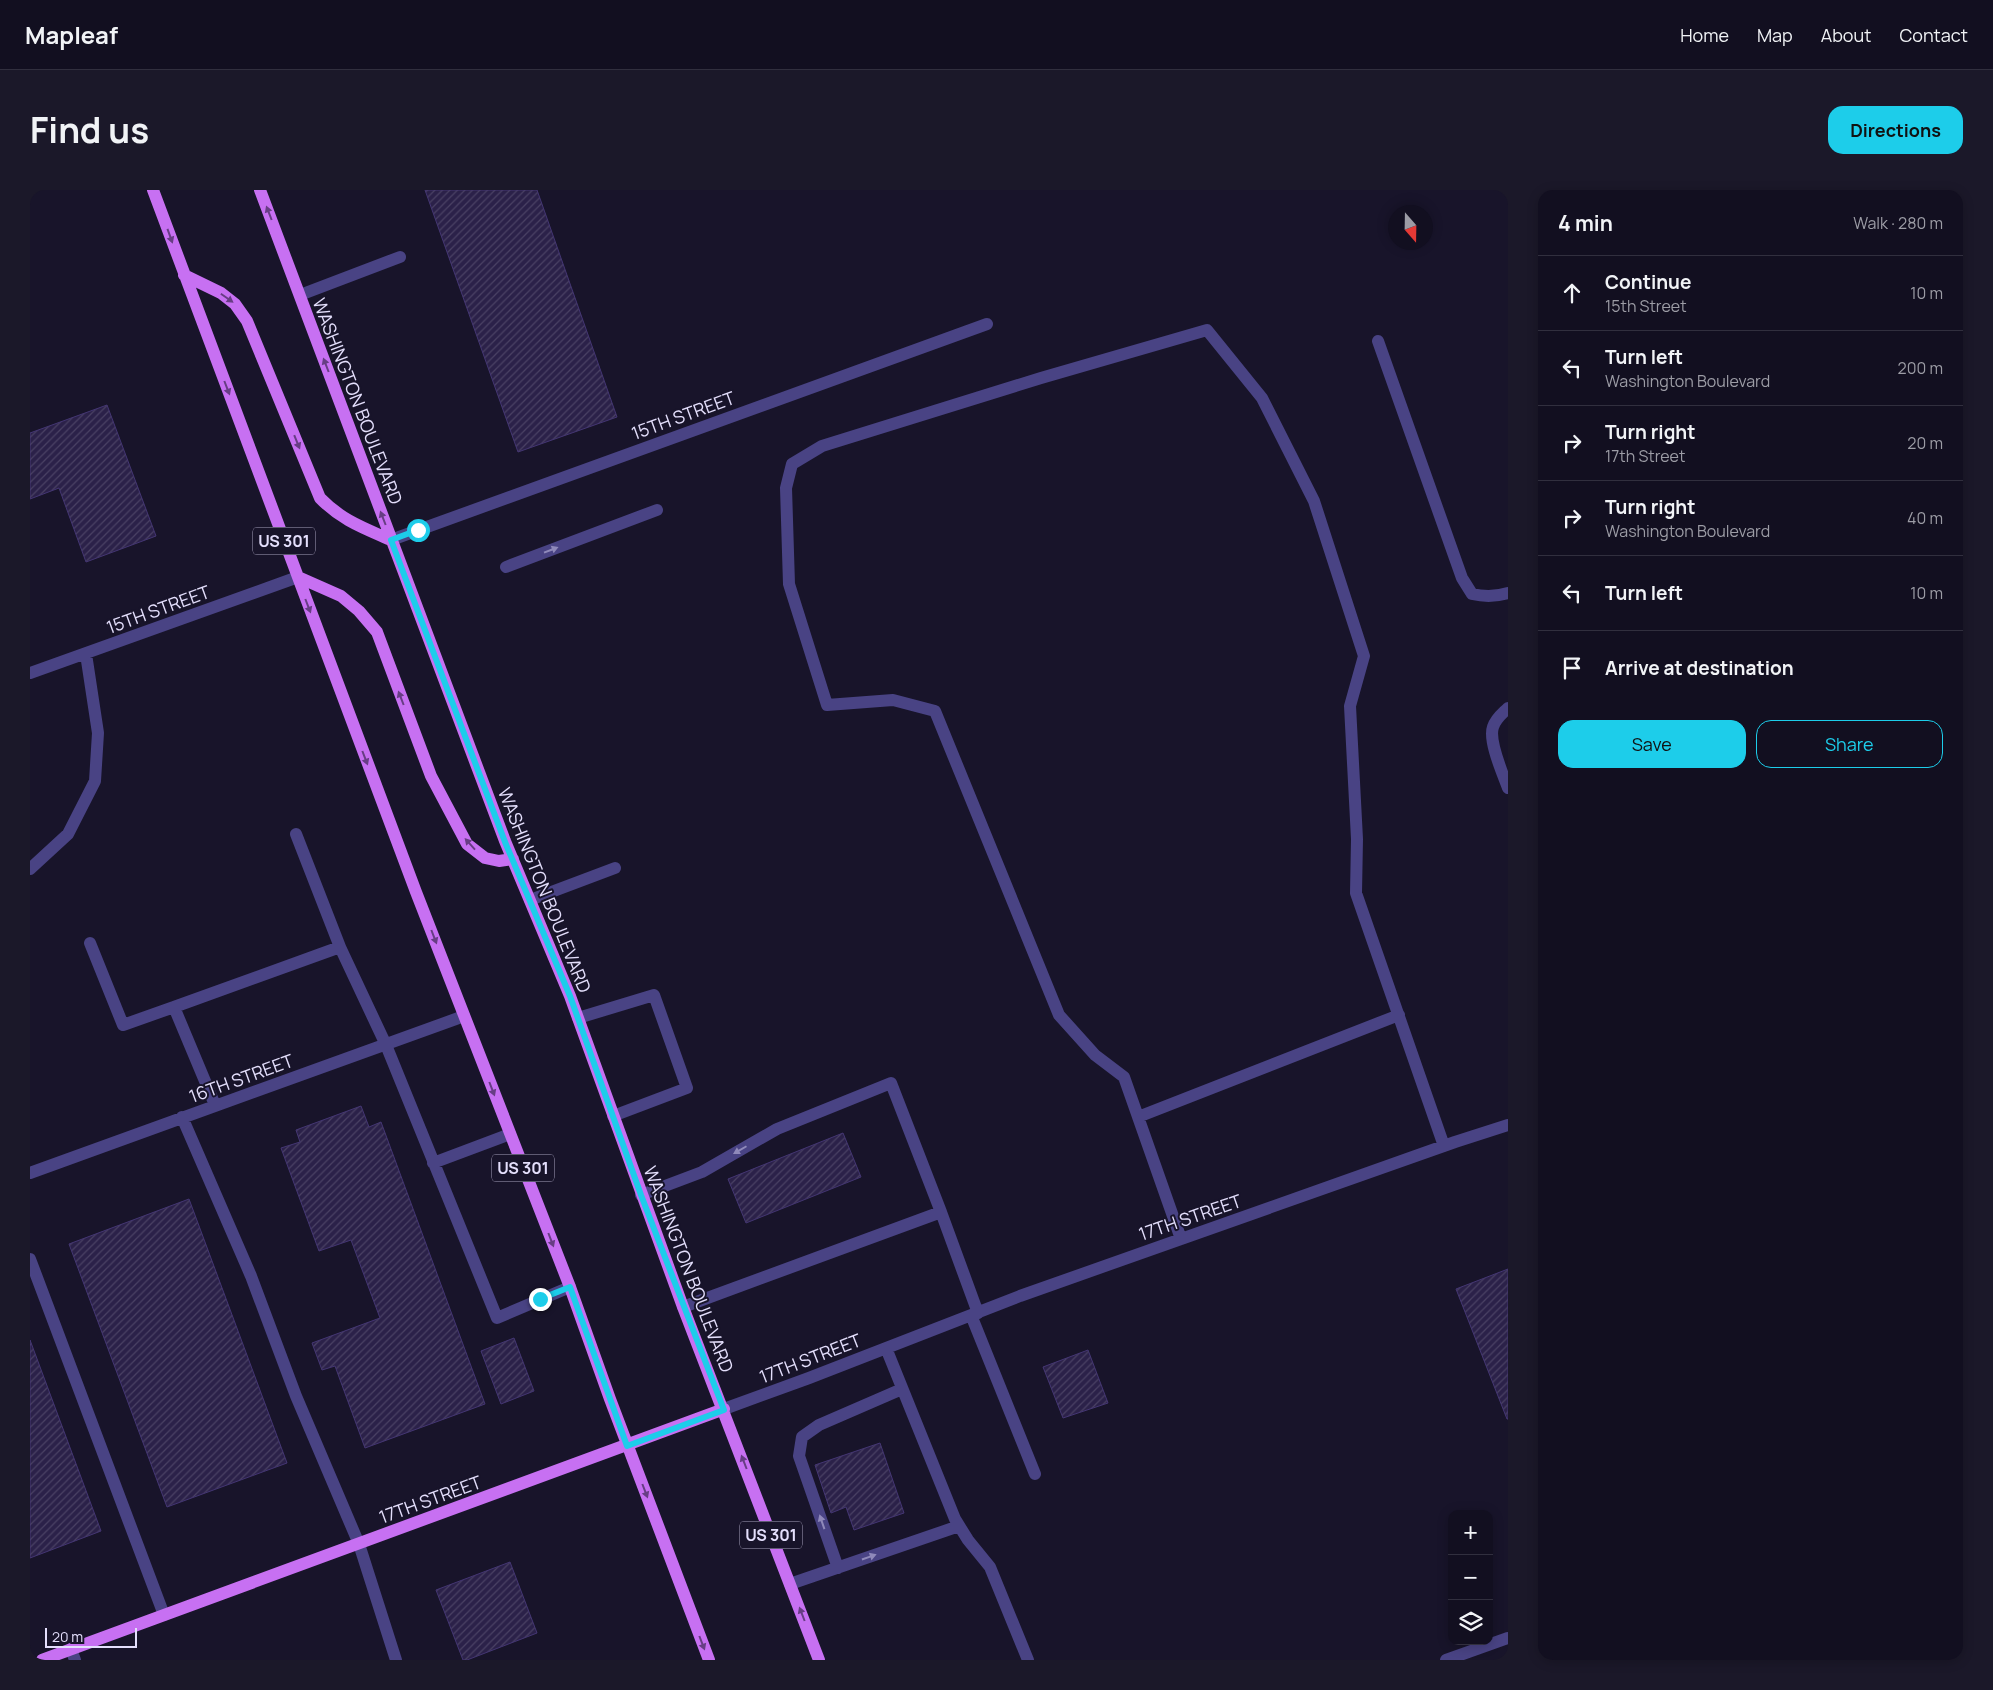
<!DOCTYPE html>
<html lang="en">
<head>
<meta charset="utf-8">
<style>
  body { margin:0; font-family:Manrope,sans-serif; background:#1b1829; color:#f1f3f6 }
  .controls { position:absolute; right:15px; bottom:15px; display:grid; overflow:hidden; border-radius:10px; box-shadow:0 2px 12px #0003 }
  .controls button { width:45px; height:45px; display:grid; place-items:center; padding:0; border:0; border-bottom:1px solid #312f3e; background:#120f20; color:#f1f3f6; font:25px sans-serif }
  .compass { position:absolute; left:1358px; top:15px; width:45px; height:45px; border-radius:50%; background:#120f20; box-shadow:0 2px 12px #0003; rotate:160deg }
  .scale { position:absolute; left:15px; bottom:12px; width:92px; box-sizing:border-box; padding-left:5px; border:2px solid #e4dffc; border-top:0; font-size:14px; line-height:18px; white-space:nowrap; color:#e4dffc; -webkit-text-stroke:4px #18142a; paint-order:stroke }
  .stop { position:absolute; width:15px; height:15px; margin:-11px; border:4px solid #1dcdea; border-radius:50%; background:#fff }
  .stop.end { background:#1dcdea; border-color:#fff; box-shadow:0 1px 5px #0008 }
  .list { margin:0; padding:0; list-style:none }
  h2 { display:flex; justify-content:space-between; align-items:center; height:65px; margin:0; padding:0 20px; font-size:21px }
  h2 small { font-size:16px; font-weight:400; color:#9c9ca5 }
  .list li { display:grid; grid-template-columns:32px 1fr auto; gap:15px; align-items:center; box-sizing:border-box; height:75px; padding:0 20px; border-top:1px solid #312f3e }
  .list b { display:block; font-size:19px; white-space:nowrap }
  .list p { margin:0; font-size:16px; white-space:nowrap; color:#9c9ca5 }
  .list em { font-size:16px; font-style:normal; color:#9c9ca5 }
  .actions { display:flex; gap:10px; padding:15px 20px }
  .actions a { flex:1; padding:11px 0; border:1px solid #1dcdea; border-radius:15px; text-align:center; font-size:18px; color:#1dcdea }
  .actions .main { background:#1dcdea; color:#111 }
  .icon { flex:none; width:28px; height:28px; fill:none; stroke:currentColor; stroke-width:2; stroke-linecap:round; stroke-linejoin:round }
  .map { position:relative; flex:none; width:1478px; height:1470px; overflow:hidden; border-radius:15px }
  header { display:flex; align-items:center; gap:30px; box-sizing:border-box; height:70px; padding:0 25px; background:#120f20; border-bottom:1px solid #312f3e }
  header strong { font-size:24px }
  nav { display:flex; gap:28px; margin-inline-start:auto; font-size:18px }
  .intro { display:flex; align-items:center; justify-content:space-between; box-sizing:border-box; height:120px; padding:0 30px }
  h1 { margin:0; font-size:35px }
  .button { padding:12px 22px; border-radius:15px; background:#1dcdea; color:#111; font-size:18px; font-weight:700 }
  main { display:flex; gap:30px; padding:0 30px }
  aside { flex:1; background:#120f20; border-radius:15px; box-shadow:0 2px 12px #0003 }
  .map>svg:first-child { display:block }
</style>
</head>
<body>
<header>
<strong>Mapleaf</strong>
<nav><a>Home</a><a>Map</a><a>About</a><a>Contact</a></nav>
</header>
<div class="intro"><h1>Find us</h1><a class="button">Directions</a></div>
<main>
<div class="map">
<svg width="1478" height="1470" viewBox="0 0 1478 1470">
  <defs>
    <pattern id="building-hatch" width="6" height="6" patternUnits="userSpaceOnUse" patternTransform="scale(1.25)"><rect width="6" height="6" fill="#2b2149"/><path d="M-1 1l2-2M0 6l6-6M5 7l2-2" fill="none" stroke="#4a4164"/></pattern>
  </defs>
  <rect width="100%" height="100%" fill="#18142a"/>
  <!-- building -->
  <path fill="url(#building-hatch)" stroke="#443673" d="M395,0H507L587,227L488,262Z
    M77,215L126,346L56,372L29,298L0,309V243Z
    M331,916L339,937L351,932L455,1214L335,1258L305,1176L292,1180L282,1153L350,1128L321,1050L289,1061L251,958L270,952L266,940Z
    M813,943L831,987L716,1033L698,989Z
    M159,1009L257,1273L137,1317L39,1054Z
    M1478,1079V1229H1477L1426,1099Z
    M484,1148L504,1201L471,1214L451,1161Z
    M0,1150L71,1341L0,1368Z
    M1058,1160L1078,1213L1033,1228L1013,1177Z
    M850,1253L874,1323L824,1340L816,1317L801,1323L785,1275Z
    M480,1372L507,1443L437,1470H433L406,1400Z"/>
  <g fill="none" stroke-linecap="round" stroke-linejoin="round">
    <!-- minor -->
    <path stroke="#494384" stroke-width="12" d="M270,105L370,67
      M1348,151L1432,388L1442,404C1455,407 1465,407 1478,403
      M361,350L957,134
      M476,377L627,320
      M0,483L268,387
      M1478,518C1472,524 1466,528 1463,537C1458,551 1473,584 1478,598
      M266,644L310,757
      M0,679L38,644L65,591L68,543L56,464
      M500,710L585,678
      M60,753L93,835L144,817
      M548,828L624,805L657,898L583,926
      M185,915L144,817L310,757L356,855L467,1128L540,1097
      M152,927L221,1086L266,1206L329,1354L366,1470
      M1108,927L1369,825
      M403,973L480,944
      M0,983L434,826
      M611,1005L672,982L747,939L861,893L911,1022
      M1151,1049L1094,887L1065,865L1029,825L905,521L863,510L797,515L759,394L756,298L762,274L792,256L1011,188L1177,140L1232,208L1284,311L1334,466L1320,516L1327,649L1326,703L1414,956
      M0,1069L134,1425
      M653,1117L911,1022L948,1123
      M941,1125L1005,1284
      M856,1158L925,1329L938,1350L960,1377L998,1470
      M694,1219L779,1188L990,1106L1425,952L1478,935
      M808,1378L769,1266L772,1247L789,1235L872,1199
      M760,1394L929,1336
      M41,1459L45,1470
      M1416,1470L1478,1448"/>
    <!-- major -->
    <path stroke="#c770f2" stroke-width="12" d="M123,0L386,702L540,1097L580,1209L679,1470
      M230,0L475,651L540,806L653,1117L789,1470
      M154,85L191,103L205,114L217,131L290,308C311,330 334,338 361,350
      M268,387L311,406L329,421L347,442L401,586L437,654L455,668L469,671L483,669
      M12,1470L694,1219"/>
  </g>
  <!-- one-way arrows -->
  <defs><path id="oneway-solid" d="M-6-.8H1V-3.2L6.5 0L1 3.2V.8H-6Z" transform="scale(1.25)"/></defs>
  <g fill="#673d84">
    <use href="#oneway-solid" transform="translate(239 23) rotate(-111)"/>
    <use href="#oneway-solid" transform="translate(140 46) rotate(70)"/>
    <use href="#oneway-solid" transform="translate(197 108) rotate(35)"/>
    <use href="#oneway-solid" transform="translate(296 175) rotate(-111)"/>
    <use href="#oneway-solid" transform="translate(197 198) rotate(69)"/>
    <use href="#oneway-solid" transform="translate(267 252) rotate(68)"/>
    <use href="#oneway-solid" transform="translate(353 328) rotate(-111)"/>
    <use href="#oneway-solid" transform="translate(278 416) rotate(69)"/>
    <use href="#oneway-solid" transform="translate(371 508) rotate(-111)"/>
    <use href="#oneway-solid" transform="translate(335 568) rotate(69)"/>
    <use href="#oneway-solid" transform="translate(440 654) rotate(-132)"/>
    <use href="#oneway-solid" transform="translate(404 747) rotate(69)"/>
    <use href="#oneway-solid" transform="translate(462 899) rotate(69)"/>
    <use href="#oneway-solid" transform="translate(521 1050) rotate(69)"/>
    <use href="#oneway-solid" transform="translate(714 1272) rotate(-111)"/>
    <use href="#oneway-solid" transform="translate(615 1301) rotate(69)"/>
    <use href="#oneway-solid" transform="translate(772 1424) rotate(-111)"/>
    <use href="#oneway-solid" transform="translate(672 1453) rotate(69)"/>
  </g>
  <g fill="#8f89ba">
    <use href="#oneway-solid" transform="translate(521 360) rotate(-21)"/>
    <use href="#oneway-solid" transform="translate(710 960) rotate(150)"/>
    <use href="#oneway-solid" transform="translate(792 1332) rotate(-109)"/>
    <use href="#oneway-solid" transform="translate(839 1367) rotate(-19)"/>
  </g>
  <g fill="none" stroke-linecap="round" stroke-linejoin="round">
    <!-- route -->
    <path stroke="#1dcdea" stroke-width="6" d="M388,340L361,350L475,652L540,806L611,1005L694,1220L597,1256L540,1097L510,1109"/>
  </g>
  <g text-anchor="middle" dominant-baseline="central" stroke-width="4" stroke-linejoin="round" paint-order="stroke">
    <!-- shield labels -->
    <g fill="#18142a" stroke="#a7a2bd" stroke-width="1">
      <rect x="223" y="337.5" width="62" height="27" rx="4"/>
      <rect x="462" y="964.5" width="62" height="27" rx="4"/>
      <rect x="710" y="1331.5" width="62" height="27" rx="4"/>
    </g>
    <g font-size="16" font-weight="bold" fill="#e4dffc">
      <text x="254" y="351">US 301</text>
      <text x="493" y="978">US 301</text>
      <text x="741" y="1345">US 301</text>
    </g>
    <!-- street labels -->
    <g font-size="18" fill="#e4dffc" stroke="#18142a">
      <text transform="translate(328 211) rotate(69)">WASHINGTON BOULEVARD</text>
      <text transform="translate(653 225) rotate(-20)">15TH STREET</text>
      <text transform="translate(128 419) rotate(-20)">15TH STREET</text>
      <text transform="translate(515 700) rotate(68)">WASHINGTON BOULEVARD</text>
      <text transform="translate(211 888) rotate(-20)">16TH STREET</text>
      <text transform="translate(1160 1027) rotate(-19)">17TH STREET</text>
      <text transform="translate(659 1079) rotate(69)">WASHINGTON BOULEVARD</text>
      <text transform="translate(780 1168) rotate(-21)">17TH STREET</text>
      <text transform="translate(400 1309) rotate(-20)">17TH STREET</text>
    </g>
  </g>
</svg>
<div class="controls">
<button>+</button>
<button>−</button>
<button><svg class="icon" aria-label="layers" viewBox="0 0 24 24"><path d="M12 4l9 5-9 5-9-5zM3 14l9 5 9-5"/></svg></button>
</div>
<svg class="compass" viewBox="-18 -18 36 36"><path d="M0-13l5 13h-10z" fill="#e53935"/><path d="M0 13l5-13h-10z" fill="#9c9ca5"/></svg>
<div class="scale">20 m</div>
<div class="stop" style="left:388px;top:340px"></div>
<div class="stop end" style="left:510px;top:1109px"></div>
</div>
<aside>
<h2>4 min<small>Walk · 280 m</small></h2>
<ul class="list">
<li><svg class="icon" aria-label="ahead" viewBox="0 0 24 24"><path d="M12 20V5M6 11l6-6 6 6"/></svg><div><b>Continue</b><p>15th Street</p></div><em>10 m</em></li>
<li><svg class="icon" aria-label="left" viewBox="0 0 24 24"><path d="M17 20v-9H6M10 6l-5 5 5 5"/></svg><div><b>Turn left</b><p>Washington Boulevard</p></div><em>200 m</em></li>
<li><svg class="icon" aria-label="right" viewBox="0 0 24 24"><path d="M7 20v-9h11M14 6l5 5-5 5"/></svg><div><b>Turn right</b><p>17th Street</p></div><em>20 m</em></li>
<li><svg class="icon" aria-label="right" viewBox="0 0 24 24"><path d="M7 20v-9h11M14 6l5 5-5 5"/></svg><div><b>Turn right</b><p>Washington Boulevard</p></div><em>40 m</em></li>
<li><svg class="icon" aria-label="left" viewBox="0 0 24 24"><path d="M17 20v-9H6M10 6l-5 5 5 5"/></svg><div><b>Turn left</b></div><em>10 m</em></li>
<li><svg class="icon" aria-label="arrive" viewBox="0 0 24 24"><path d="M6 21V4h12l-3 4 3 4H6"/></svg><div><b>Arrive at destination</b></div></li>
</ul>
<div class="actions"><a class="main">Save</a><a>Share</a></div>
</aside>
</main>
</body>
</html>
